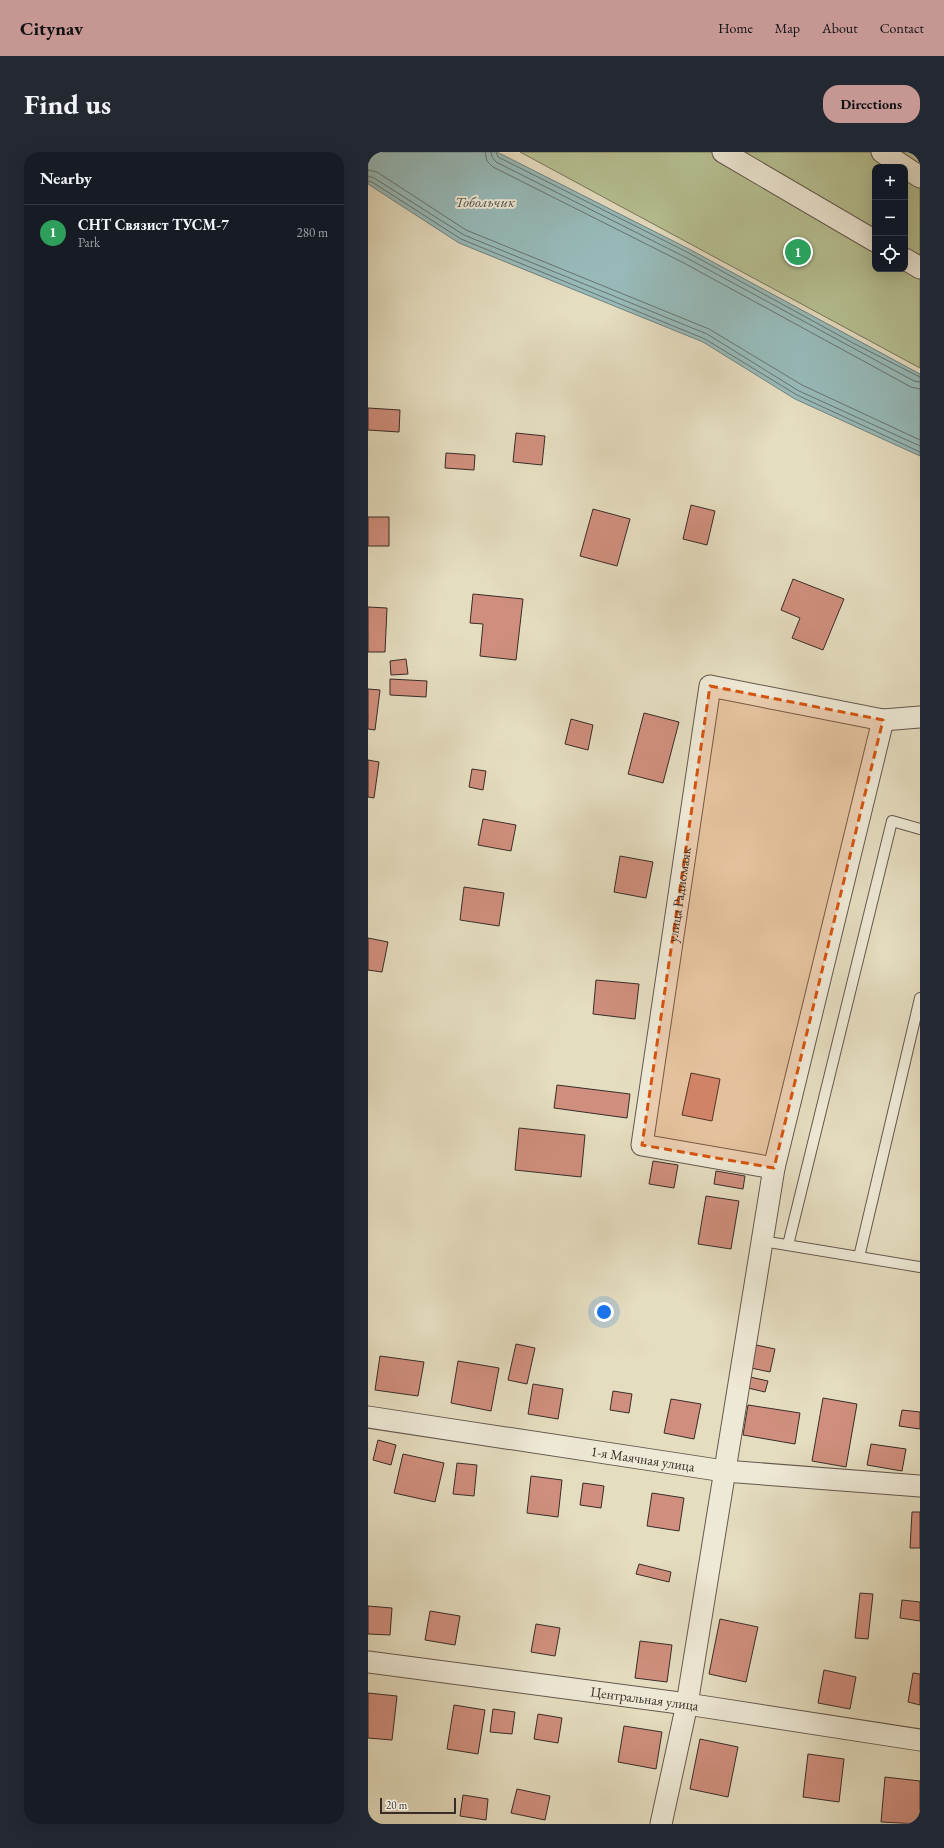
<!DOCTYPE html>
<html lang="en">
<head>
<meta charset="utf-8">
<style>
  body { margin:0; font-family:"EB Garamond",serif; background:#242831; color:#f1f3f6 }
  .controls { position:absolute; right:12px; top:12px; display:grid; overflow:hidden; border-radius:8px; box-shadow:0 4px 16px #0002 }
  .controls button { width:36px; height:36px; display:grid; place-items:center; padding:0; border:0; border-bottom:1px solid #363941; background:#171b24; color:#f1f3f6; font:20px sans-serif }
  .scale { position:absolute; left:12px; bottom:10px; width:76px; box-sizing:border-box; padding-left:4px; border:2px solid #392c27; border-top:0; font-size:11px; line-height:14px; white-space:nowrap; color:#392c27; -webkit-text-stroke:3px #eee9d6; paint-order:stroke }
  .you { position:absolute; left:236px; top:1160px; width:14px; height:14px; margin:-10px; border:3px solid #fff; border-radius:50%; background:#1a73e8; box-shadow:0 0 0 6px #1a73e833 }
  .badge { display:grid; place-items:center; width:26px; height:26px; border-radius:50%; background:#c59692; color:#fff; font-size:13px; font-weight:700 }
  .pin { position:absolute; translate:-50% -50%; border:2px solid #fff; box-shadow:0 1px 4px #0006 }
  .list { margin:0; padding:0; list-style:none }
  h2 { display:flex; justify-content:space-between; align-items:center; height:52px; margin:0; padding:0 16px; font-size:17px }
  h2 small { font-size:13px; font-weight:400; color:#9ea1a6 }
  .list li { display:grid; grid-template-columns:26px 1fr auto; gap:12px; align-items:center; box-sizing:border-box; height:56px; padding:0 16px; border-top:1px solid #363941 }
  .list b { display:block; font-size:15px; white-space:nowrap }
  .list p { margin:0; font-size:13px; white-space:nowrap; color:#9ea1a6 }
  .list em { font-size:13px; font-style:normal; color:#9ea1a6 }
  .icon { flex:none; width:22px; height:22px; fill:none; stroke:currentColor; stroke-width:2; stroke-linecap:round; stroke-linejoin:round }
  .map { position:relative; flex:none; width:552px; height:1672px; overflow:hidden; border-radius:16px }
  header { display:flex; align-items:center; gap:24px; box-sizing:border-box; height:56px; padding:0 20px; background:#c59692; color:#111 }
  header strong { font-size:19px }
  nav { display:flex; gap:22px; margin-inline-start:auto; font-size:14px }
  .intro { display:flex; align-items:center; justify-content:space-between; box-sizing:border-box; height:96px; padding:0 24px }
  h1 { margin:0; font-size:28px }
  .button { padding:10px 18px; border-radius:16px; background:#c59692; color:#111; font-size:14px; font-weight:700 }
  main { display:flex; gap:24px; padding:0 24px }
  aside { flex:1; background:#171b24; border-radius:16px; box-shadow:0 4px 16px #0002 }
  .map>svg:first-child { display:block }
</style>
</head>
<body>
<header>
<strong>Citynav</strong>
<nav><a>Home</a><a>Map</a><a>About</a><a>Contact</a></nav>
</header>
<div class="intro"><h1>Find us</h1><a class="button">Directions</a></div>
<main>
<aside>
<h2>Nearby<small></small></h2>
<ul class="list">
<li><span class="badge" style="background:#2e9e5b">1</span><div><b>СНТ Связист ТУСМ-7</b><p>Park</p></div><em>280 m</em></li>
</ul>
</aside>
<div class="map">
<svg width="552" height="1672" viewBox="0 0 552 1672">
  <rect width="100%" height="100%" fill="#e5ddc0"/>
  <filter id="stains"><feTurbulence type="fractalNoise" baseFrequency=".005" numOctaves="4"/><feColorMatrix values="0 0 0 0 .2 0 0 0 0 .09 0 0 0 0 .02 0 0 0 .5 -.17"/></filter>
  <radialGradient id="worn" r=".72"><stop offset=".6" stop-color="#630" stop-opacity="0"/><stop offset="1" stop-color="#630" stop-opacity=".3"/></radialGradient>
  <!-- green -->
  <path fill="#b6c092" stroke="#78765c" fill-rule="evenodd" d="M152,0H552V216ZM507,15H537V117H507Z"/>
  <!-- water -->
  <path fill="#97bab9" stroke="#71817f" d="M0,0H129L321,97L552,222V304L427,247L335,190L91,91L0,32Z"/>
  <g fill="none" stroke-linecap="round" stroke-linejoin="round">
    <!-- shore -->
    <path stroke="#687370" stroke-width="1" d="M117,0L119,9L125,15L314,110L543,235L552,237
      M123,0L124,5L128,10L317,105L546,229L552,230
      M128,0L130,5L140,10L319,100L485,191L552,225
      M0,18L9,20L98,78L341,177L434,233L552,288
      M0,24L6,26L96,83L339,182L431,239L552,294
      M0,29L4,30L93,87L337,187L429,243L552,300"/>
  </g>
  <!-- building -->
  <path fill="#d08f7e" stroke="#392c27" d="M0,256L32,258L31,280L0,278Z
    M148,281L177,284L174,313L145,310Z
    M78,301L107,303L106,318L77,316Z
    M323,353L347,359L339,393L315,387Z
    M225,357L262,367L249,414L212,404Z
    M0,365H21V394H0Z
    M425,427L476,447L455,498L424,486L432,466L413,458Z
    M105,442L155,447L148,508L112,504L115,472L102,471Z
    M0,455L19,456L17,500H0Z
    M38,507L40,522L23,523L22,509Z
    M22,527L59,529L58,545L22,543Z
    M0,537L12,538L7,578L0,577Z
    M276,561L311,570L295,631L260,622Z
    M203,567L225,573L220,598L197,592Z
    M0,608L11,610L6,646L0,645Z
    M104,617L118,619L115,638L101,635Z
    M115,667L148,673L143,699L110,693Z
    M252,704L285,710L278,746L246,740Z
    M96,735L136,741L131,774L92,768Z
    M0,786L20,790L14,820L0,818Z
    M228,828L271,832L267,867L225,862Z
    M323,921L352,927L344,969L314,963Z
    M189,933L262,942L259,966L186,956Z
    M151,976L217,983L213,1025L147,1018Z
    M285,1009L310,1013L306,1036L281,1032Z
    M348,1019L377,1024L375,1037L346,1032Z
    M338,1044L371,1049L363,1097L330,1092Z
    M148,1192L167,1196L159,1232L140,1228Z
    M388,1193L407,1197L402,1220L383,1216Z
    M12,1204L56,1210L50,1244L7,1238Z
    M90,1209L131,1216L123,1259L83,1251Z
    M382,1225L400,1229L397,1240L380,1236Z
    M165,1232L195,1237L190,1267L160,1262Z
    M245,1239L264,1242L261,1261L242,1258Z
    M455,1246L489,1252L478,1315L444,1309Z
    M303,1247L333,1252L326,1287L296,1281Z
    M380,1253L432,1261L427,1292L375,1283Z
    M534,1258L552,1260V1277L531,1274Z
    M10,1288L28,1293L23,1313L5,1308Z
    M503,1292L538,1297L534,1319L499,1313Z
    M35,1302L76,1311L67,1350L26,1341Z
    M89,1311L109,1313L106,1344L85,1342Z
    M163,1324L194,1328L190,1365L159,1361Z
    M215,1331L236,1334L233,1356L212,1353Z
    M284,1341L316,1346L311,1379L279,1374Z
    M544,1360H552V1396H542Z
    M271,1412L303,1420L301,1430L268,1422Z
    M492,1441L505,1442L500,1487L487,1486Z
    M534,1448L552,1450V1469L532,1466Z
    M0,1454L24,1456L22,1483L0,1482Z
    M62,1459L92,1464L87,1493L57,1488Z
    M352,1467L390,1475L378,1530L341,1522Z
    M168,1472L192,1476L187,1504L163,1500Z
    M272,1489L304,1493L299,1530L267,1526Z
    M456,1518L488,1525L482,1557L450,1551Z
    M545,1521L552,1522V1553L540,1550Z
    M0,1541L29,1544L24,1588L0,1586Z
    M86,1553L117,1558L110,1602L79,1597Z
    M125,1557L147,1560L144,1582L122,1580Z
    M170,1562L194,1566L190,1591L166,1587Z
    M256,1574L294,1580L288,1617L250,1610Z
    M332,1587L370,1595L360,1645L322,1637Z
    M440,1602L476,1607L471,1650L435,1645Z
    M517,1625L552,1629V1672L513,1670Z
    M149,1637L182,1644L177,1668L143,1661Z
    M95,1643L120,1647L118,1668L92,1664Z"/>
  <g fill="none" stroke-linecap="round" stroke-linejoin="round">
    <defs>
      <path id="service" d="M394,1089L552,1115
        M420,1093L524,669L552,677
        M491,1105L552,846"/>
      <g id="minor">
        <path d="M355,0L507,89"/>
        <path d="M514,0L552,25"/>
        <path d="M537,107L552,116"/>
        <path id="s1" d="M406,1016L274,993L342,534L515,568L552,565"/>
        <path id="s2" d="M0,1265L356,1319L552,1334"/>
        <path id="s3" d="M0,1510L319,1552L552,1588"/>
        <path d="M293,1672L319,1552L406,1016L515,568"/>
      </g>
    </defs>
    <!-- service casing -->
    <use href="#service" stroke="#64584d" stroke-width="12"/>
    <!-- minor casing -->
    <use href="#minor" stroke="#64584d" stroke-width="23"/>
    <!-- service -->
    <use href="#service" stroke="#eee9d6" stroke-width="10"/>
    <!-- minor -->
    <use href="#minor" stroke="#eee9d6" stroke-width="21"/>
  </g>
  <!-- marked area -->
  <path fill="#d6540f" fill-opacity="0.2" stroke="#d6540f" stroke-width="3" stroke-dasharray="8 5" stroke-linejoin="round" d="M342,534L515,568L406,1016L274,993Z"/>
  <g text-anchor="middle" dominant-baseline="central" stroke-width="4" stroke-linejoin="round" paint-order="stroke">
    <!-- street labels -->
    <g font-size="14" fill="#392c27" stroke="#eee9d6">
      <text stroke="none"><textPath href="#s1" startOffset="387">улица Радиомаяк</textPath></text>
      <text stroke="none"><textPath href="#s2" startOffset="278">1-я Маячная улица</textPath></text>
      <text stroke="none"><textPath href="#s3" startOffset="279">Центральная улица</textPath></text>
    </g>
    <!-- water labels -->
    <g font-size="15" font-style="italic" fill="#50504c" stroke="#eee9d6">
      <text x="117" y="49">Тобольчик</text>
    </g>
  </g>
  <rect width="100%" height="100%" filter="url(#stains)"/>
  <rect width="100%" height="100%" fill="url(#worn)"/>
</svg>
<div class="controls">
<button>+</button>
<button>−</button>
<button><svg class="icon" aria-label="locate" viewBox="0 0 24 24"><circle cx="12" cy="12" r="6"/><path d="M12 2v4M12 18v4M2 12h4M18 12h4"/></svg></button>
</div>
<div class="scale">20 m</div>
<div class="you"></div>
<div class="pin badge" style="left:430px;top:100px;background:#2e9e5b">1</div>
</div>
</main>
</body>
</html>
